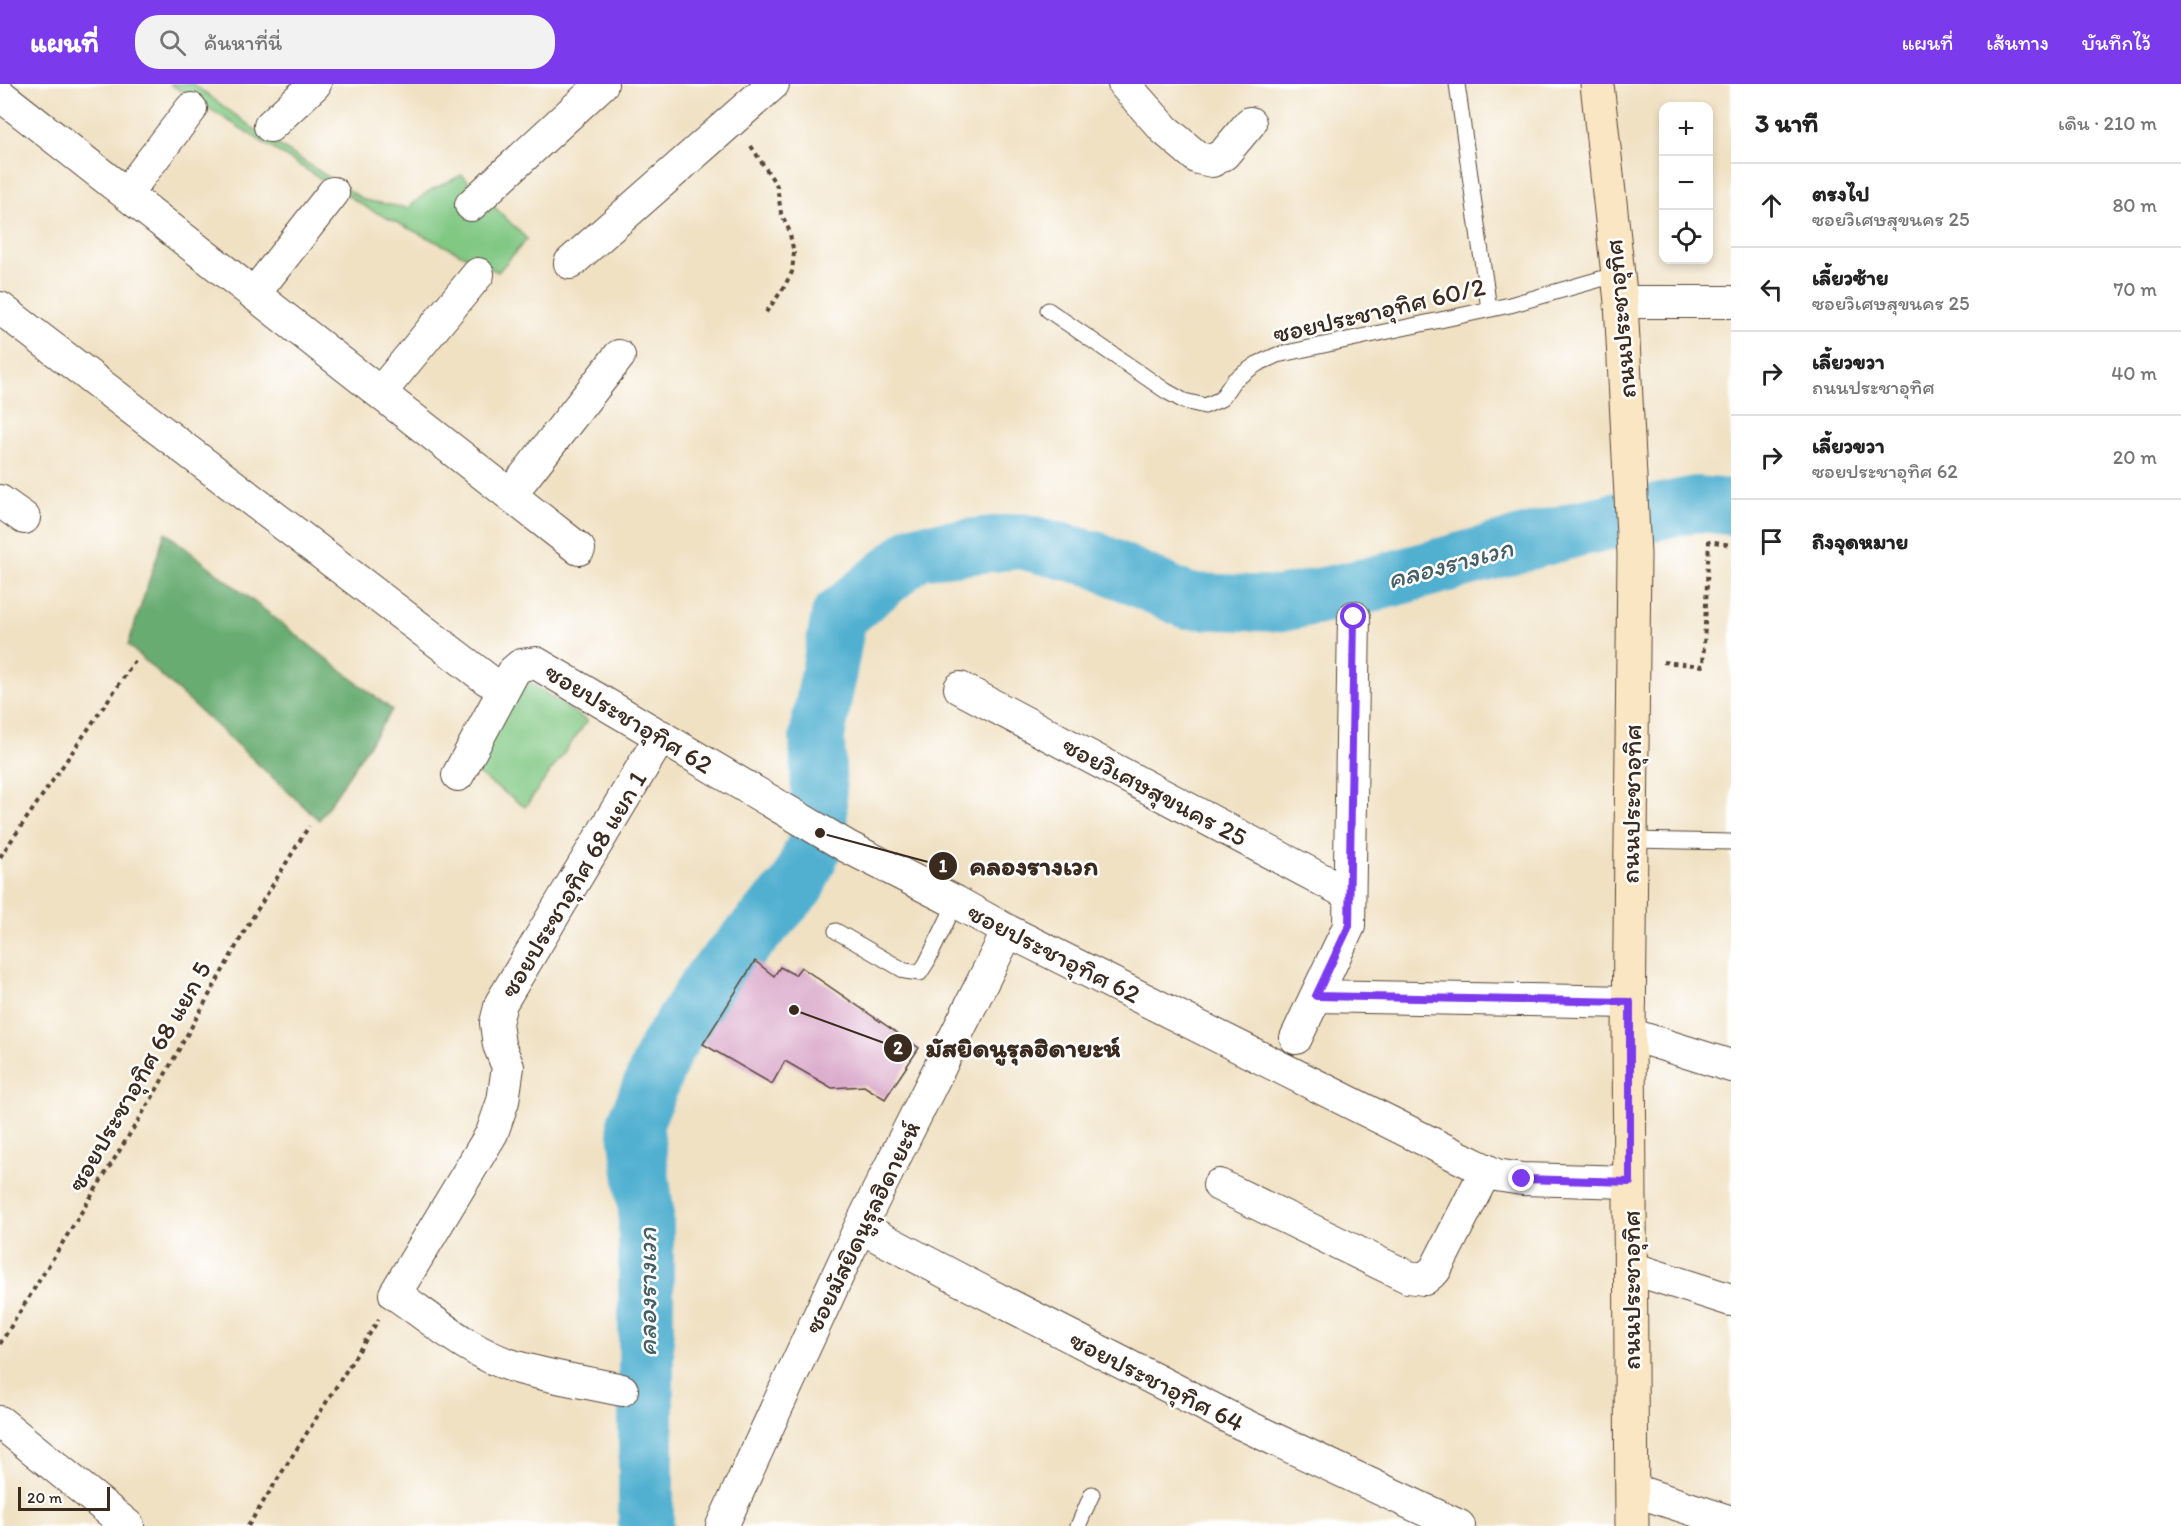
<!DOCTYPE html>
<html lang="th">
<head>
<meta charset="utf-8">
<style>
  body { margin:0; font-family:Itim,"Playpen Sans Thai",sans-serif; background:#f2f2f2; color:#222 }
  .controls { position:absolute; right:18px; top:18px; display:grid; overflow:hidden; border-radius:12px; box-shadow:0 3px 9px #0003 }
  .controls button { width:54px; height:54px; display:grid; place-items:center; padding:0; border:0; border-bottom:2px solid #e0e0e0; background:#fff; color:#222; font:30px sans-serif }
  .scale { position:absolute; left:18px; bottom:15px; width:92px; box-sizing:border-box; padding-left:6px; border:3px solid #3b2a1e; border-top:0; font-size:16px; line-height:21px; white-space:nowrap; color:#3b2a1e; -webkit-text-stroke:4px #fff; paint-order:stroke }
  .stop { position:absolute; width:18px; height:18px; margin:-14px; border:4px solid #7c3aed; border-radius:50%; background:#fff }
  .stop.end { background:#7c3aed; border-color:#fff; box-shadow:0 2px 6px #0008 }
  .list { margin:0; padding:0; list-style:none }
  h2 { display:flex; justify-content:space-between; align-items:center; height:78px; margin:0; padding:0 24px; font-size:26px }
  h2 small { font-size:20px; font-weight:400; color:#767676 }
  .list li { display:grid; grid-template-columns:39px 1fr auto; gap:18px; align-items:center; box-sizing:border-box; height:84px; padding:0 24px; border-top:2px solid #e0e0e0 }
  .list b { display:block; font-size:22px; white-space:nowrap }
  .list p { margin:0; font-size:20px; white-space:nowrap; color:#767676 }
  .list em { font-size:20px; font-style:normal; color:#767676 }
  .icon { flex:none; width:33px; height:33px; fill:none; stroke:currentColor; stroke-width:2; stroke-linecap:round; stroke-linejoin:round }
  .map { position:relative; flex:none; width:1731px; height:1442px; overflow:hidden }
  header { display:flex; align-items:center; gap:36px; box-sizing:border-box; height:84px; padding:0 30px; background:#7c3aed; color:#fff }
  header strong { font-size:28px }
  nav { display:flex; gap:33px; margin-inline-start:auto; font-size:21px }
  .search { width:420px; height:54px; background:#f2f2f2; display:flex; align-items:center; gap:15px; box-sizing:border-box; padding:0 21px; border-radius:24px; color:#767676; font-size:22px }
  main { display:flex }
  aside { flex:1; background:#fff }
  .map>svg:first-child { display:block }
</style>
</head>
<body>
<header>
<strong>แผนที่</strong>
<div class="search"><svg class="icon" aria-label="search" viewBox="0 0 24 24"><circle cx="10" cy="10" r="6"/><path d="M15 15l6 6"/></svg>ค้นหาที่นี่</div>
<nav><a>แผนที่</a><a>เส้นทาง</a><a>บันทึกไว้</a></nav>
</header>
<main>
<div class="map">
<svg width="1731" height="1442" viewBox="0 0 1731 1442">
  <rect width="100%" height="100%" fill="#fff"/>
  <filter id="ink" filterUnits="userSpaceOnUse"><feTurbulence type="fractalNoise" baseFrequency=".0167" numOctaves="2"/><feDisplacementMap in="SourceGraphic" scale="12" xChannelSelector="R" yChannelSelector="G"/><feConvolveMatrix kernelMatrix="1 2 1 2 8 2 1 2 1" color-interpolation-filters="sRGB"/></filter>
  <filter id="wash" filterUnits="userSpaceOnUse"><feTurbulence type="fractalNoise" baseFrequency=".008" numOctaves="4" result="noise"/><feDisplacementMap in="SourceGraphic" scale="24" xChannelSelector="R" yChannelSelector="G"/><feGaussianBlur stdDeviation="1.35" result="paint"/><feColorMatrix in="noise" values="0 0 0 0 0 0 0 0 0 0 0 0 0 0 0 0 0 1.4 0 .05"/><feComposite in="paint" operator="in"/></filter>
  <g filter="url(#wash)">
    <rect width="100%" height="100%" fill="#f0e1c3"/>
    <!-- green -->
    <path fill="#81c883" stroke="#5e7950" stroke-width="1.5" d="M170,0H193L264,52L364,116L407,124L429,107L462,91L527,155L498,188L369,125Z
      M508,584L587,637L525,723L456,675Z"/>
    <!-- forest -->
    <path fill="#68ac71" stroke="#526b48" stroke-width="1.5" d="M165,448L392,626L319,736L128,561Z"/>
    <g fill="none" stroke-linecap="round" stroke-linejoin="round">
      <!-- river -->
      <path stroke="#51b0d0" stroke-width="56" d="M646,1442V1127L635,1040L665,966L710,897L797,802L820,749L817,653L839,532L917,468L1021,457L1094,475L1187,517L1281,520L1366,502L1581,444L1696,420L1731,423"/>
    </g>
    <g id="blocks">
      <!-- building -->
      <path fill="#d8a4c7" d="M755,877L774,892L780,883L795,891L801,883L919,964L885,1015L864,1002L832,1004L785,977L772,1000L703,960Z"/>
    </g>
  </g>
  <g filter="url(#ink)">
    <use href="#blocks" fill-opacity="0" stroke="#564537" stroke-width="1.5"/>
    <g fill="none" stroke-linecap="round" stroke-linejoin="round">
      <defs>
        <path id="lane" d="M1457,0L1489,225
          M1048,226L1166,307L1184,317L1205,322L1221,315L1234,296L1257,280L1277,271L1510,221L1618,190
          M1631,756L1731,758
          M836,847L905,887L920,889L927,878L956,818
          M1078,1442L1092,1410"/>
        <path id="street" d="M1124,0L1165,46L1198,74L1212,77L1224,70L1250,39
          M0,11L579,465
          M270,42L315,0
          M126,110L191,25
          M471,121L602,0
          M570,179L773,0
          M254,210L333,109
          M1621,218H1731
          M0,224L488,596
          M380,309L478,190
          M510,411L619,272
          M0,417L24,434
          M960,604L1349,810
          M458,691L514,587L521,581L536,579L848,763L956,818L1008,847L1463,1075L1496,1091L1522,1095L1630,1098
          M1316,912L1630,918
          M1629,950L1731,982
          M1296,954L1349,842L1354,533
          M1219,1101L1408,1193L1424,1195L1435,1186L1486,1086
          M860,1143L970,1201L1240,1339L1459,1442
          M1631,1184L1731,1216
          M622,1306C586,1298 548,1293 513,1282C470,1269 432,1235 395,1210L492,1049L503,1017L508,983L499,961L496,939L501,919L661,652
          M0,1338L128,1442
          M1633,1406L1731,1438
          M722,1442L860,1143L1008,847"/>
        <path id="secondary" d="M1597,0L1621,218L1634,470L1629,950L1632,1442"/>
      </defs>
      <!-- lane casing -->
      <use href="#lane" stroke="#564537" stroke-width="17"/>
      <!-- street casing -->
      <use href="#street" stroke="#564537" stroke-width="34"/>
      <!-- secondary casing -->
      <use href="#secondary" stroke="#564537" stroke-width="35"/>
      <!-- path -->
      <path stroke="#564537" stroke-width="4" stroke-dasharray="4.5 4.5" stroke-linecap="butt" d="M751,62L777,102L781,129L789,146L794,169L792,188L783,205L764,231
        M1663,578L1703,582L1709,457L1731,461
        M0,773L135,577
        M0,1260L152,1014L248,841L309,742
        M248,1442L379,1235"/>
      <!-- lane -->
      <use href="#lane" stroke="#fff" stroke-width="15"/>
      <!-- street -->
      <use href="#street" stroke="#fff" stroke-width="32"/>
      <!-- secondary -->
      <use href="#secondary" stroke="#fbe6c3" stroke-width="33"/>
    </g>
  </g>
  <g fill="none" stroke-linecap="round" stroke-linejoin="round" filter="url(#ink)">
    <!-- route -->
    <path stroke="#7c3aed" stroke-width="8" d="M1354,533L1349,842L1316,912L1630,918V1098L1522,1095"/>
  </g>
  <g text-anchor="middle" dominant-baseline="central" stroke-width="5" stroke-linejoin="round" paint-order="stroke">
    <!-- street labels -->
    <g font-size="26" fill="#3b2a1e" stroke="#fff">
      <text transform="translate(1379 226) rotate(-13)">ซอยประชาอุทิศ 60/2</text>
      <text transform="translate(1620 235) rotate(-95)">ถนนประชาอุทิศ</text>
      <text transform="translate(629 634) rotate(31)">ซอยประชาอุทิศ 62</text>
      <text transform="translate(1155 707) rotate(28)">ซอยวิเศษสุขนคร 25</text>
      <text transform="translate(1631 720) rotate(-89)">ถนนประชาอุทิศ</text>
      <text transform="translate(573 800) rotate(-59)">ซอยประชาอุทิศ 68 แยก 1</text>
      <text transform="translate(1054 869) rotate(27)">ซอยประชาอุทิศ 62</text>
      <text transform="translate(139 992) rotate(-60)">ซอยประชาอุทิศ 68 แยก 5</text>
      <text transform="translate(862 1143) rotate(-64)">ซอยมัสยิดนูรุลฮิดายะห์</text>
      <text transform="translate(1631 1206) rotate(-90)">ถนนประชาอุทิศ</text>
      <text transform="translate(1157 1297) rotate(27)">ซอยประชาอุทิศ 64</text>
    </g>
    <!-- water labels -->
    <g font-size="27" font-style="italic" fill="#446065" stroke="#fff">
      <text transform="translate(1450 479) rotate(-15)">คลองรางเวก</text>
      <text transform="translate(646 1208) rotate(-90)">คลองรางเวก</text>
    </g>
  </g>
  <!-- callouts -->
  <path fill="none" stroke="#3b2a1e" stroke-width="2" d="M820 749L943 782M794 926L898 964"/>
  <g fill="#3b2a1e" stroke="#fff" stroke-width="2">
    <circle cx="820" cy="749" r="6"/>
    <circle cx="794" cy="926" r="6"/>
    <circle cx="943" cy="782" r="15"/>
    <circle cx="898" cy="964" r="15"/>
  </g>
  <g font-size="18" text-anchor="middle" font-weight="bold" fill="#fff">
    <text x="943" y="788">1</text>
    <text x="898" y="970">2</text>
  </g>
  <g font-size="27" text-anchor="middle" font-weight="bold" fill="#3b2a1e" stroke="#fff" stroke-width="5" stroke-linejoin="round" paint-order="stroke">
    <text x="1034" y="791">คลองรางเวก</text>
    <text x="1023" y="973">มัสยิดนูรุลฮิดายะห์</text>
  </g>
</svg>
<div class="controls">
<button>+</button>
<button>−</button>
<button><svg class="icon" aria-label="locate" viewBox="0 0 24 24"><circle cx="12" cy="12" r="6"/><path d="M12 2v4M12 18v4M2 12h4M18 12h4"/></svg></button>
</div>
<div class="scale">20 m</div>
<div class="stop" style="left:1354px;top:533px"></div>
<div class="stop end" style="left:1522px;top:1095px"></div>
</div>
<aside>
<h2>3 นาที<small>เดิน · 210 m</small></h2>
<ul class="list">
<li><svg class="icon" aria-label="ahead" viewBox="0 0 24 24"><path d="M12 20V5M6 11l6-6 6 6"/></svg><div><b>ตรงไป</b><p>ซอยวิเศษสุขนคร 25</p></div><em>80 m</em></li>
<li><svg class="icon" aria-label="left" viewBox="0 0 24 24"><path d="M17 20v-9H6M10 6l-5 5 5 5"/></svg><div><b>เลี้ยวซ้าย</b><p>ซอยวิเศษสุขนคร 25</p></div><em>70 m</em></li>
<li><svg class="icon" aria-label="right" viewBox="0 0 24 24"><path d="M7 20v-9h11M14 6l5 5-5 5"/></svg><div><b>เลี้ยวขวา</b><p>ถนนประชาอุทิศ</p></div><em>40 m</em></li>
<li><svg class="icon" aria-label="right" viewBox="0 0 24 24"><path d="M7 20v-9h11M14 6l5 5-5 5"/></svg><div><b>เลี้ยวขวา</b><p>ซอยประชาอุทิศ 62</p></div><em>20 m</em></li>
<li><svg class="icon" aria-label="arrive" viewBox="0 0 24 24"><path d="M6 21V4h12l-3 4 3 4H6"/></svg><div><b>ถึงจุดหมาย</b></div></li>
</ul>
</aside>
</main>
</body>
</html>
